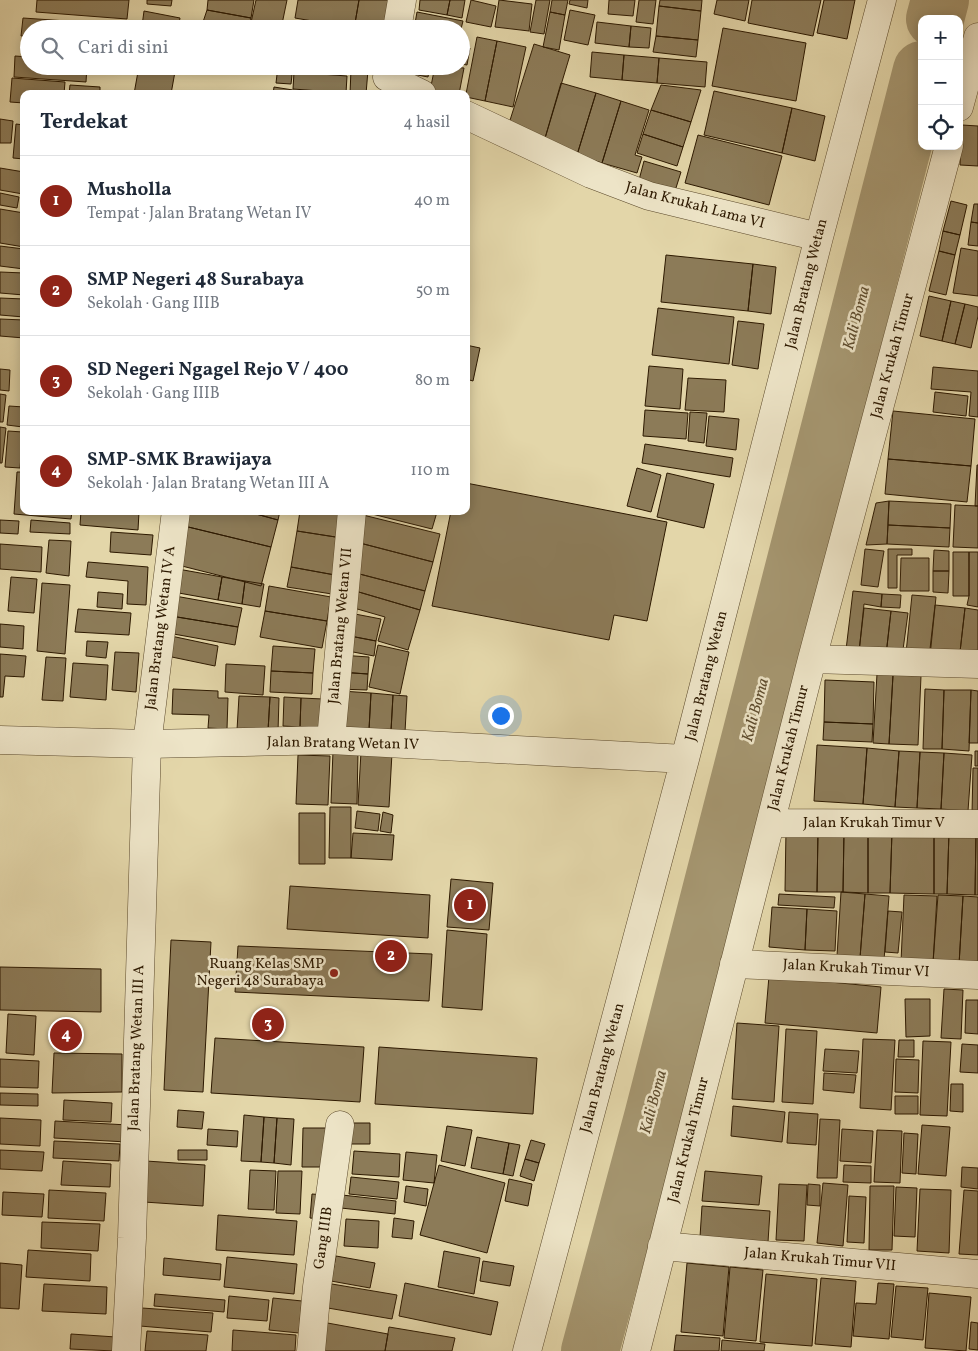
<!DOCTYPE html>
<html lang="id">
<head>
<meta charset="utf-8">
<style>
  body { margin:0; font-family:Vollkorn,serif; background:#f2f2f3; color:#1f2937 }
  .controls { position:absolute; right:15px; top:15px; display:grid; overflow:hidden; border-radius:10px; box-shadow:0 2px 12px #0003 }
  .controls button { width:45px; height:45px; display:grid; place-items:center; padding:0; border:0; border-bottom:1px solid #e0e1e3; background:#fff; color:#1f2937; font:25px sans-serif }
  .you { position:absolute; left:500px; top:715px; width:18px; height:18px; margin:-12px; border:4px solid #fff; border-radius:50%; background:#1a73e8; box-shadow:0 0 0 8px #1a73e833 }
  .badge { display:grid; place-items:center; width:32px; height:32px; border-radius:50%; background:#8f2418; color:#fff; font-size:16px; font-weight:700 }
  .pin { position:absolute; translate:-50% -50%; border:2px solid #fff; box-shadow:0 1px 5px #0006 }
  .list { margin:0; padding:0; list-style:none }
  h2 { display:flex; justify-content:space-between; align-items:center; height:65px; margin:0; padding:0 20px; font-size:21px }
  h2 small { font-size:16px; font-weight:400; color:#747a83 }
  .list li { display:grid; grid-template-columns:32px 1fr auto; gap:15px; align-items:center; box-sizing:border-box; height:90px; padding:0 20px; border-top:1px solid #e0e1e3 }
  .list b { display:block; font-size:19px; white-space:nowrap }
  .list p { margin:0; font-size:16px; white-space:nowrap; color:#747a83 }
  .list em { font-size:16px; font-style:normal; color:#747a83 }
  .icon { flex:none; width:28px; height:28px; fill:none; stroke:currentColor; stroke-width:2; stroke-linecap:round; stroke-linejoin:round }
  .map { position:relative; flex:none; width:978px; height:1351px; overflow:hidden }
  .search { position:absolute; background:#fff; box-shadow:0 2px 12px #0003; left:20px; top:20px; width:450px; height:55px; display:flex; align-items:center; gap:12px; box-sizing:border-box; padding:0 18px; border-radius:28px; color:#747a83; font-size:19px }
  .panel { position:absolute; background:#fff; box-shadow:0 2px 12px #0003; left:20px; top:90px; width:450px; height:425px; border-radius:10px }
  .map>svg:first-child { display:block }
</style>
</head>
<body>
<div class="map">
<svg width="978" height="1351" viewBox="0 0 978 1351">
  <rect width="100%" height="100%" fill="#e3d6a9"/>
  <filter id="stains"><feTurbulence type="fractalNoise" baseFrequency=".004" numOctaves="4"/><feColorMatrix values="0 0 0 0 .2 0 0 0 0 .09 0 0 0 0 .02 0 0 0 .5 -.17"/></filter>
  <radialGradient id="worn" r=".72"><stop offset=".6" stop-color="#630" stop-opacity="0"/><stop offset="1" stop-color="#630" stop-opacity=".3"/></radialGradient>
  <g fill="none" stroke-linecap="round" stroke-linejoin="round">
    <!-- river -->
    <path stroke="#a59670" stroke-width="58" d="M935,19L940,0
      M590,1351L653,1117L922,70"/>
  </g>
  <!-- building -->
  <path fill="#8c7b58" stroke="#2d1900" d="M37,0H129L127,19L36,12Z
    M147,0H172L171,6L147,4Z
    M208,0H254L251,18L207,10Z
    M256,0H287L281,29L250,27Z
    M298,0H359L354,29H323L324,23L295,18Z
    M359,0H394L388,29H354Z
    M420,0H450L447,15L419,10Z
    M450,0H465L462,18L447,15Z
    M471,0L496,6L491,27L466,22Z
    M499,0L532,4L529,31L495,27Z
    M536,0H550L544,34L530,32Z
    M552,0H568L565,15L550,12Z
    M570,0H588L587,8L569,4Z
    M609,0H635L633,16L608,14Z
    M639,0H656L653,24L636,22Z
    M660,0H702L701,11L659,6Z
    M717,0H749L745,21L714,14Z
    M752,0H821L813,36L748,23Z
    M824,0H855L847,39L817,33Z
    M659,6L701,11L698,40L656,36Z
    M207,10L251,18L249,29L201,28Z
    M570,10L595,15L588,45L564,40Z
    M144,11L180,18L178,29H159L142,26Z
    M417,12L463,21L461,29H414Z
    M550,12L565,15L559,50L543,47Z
    M23,18L96,23V29H29V36H21Z
    M597,22L631,26L629,47L595,43Z
    M301,23L320,25L319,29H300Z
    M631,26L651,28L649,48L629,47Z
    M723,28L806,43L796,101L712,86Z
    M656,36L698,40L696,57L653,52Z
    M477,37L497,41L485,101L466,97V94Z
    M497,41L526,47L513,107L485,101Z
    M534,44L570,55L543,145L506,133Z
    M461,47L470,48L467,65L461,64Z
    M592,52L624,55L622,80L590,77Z
    M624,55L659,58L657,83L622,80Z
    M15,56L29,57V66H87L86,82L14,77Z
    M659,58L707,62L705,87L657,83Z
    M139,66H176L171,94H134Z
    M278,66H293L291,84L276,83Z
    M296,66H315V71L295,69Z
    M315,66H331V74L315,71Z
    M408,66H430L428,77L407,73Z
    M435,66L464,68L459,94H443L430,91Z
    M351,69L368,70L366,94H350Z
    M294,72L347,76L346,93L293,89Z
    M12,78L65,82L64,94H24V103L10,102Z
    M561,83L596,93L577,155L543,145Z
    M70,85L100,87V94H69Z
    M661,85L701,90L691,122L651,110Z
    M274,87L318,94H273Z
    M714,91L792,108L782,153L704,135Z
    M596,93L621,101L602,163L577,155Z
    M621,101L649,110L635,155L642,157L637,173L602,163Z
    M792,108L825,116L815,161L782,153Z
    M651,110L691,122L683,147L643,134Z
    M0,119L13,121L11,143H0Z
    M16,124L24,125V159L13,158Z
    M962,125L978,126V166L960,165Z
    M643,134L683,147L677,166L637,153Z
    M698,135L782,156L769,205L685,183Z
    M644,161L681,172L675,191L639,180Z
    M0,168L24,172L23,194L0,190Z
    M0,193L19,197L17,208L0,205Z
    M951,201L967,205L960,235L943,231Z
    M974,204H978V223L971,222Z
    M0,209L24,213V247L0,243Z
    M971,222L978,223V246L968,245Z
    M943,231L960,235L955,255L939,251Z
    M0,246L24,249V269L0,266Z
    M961,248L978,251V296L953,293Z
    M939,251L955,255L946,295L929,291Z
    M666,255L753,264L748,311L661,302Z
    M753,264L776,267L771,314L748,311Z
    M0,272L24,273V295L0,293Z
    M929,296L951,301L942,341L920,336Z
    M0,298L24,299V317L0,315Z
    M951,301L965,304L955,344L942,341Z
    M965,304L978,307V316L971,348L955,344Z
    M658,308L734,317L729,364L652,355Z
    M0,319L24,320V338L0,336Z
    M738,321L764,324L758,369L732,365Z
    M466,345L480,348L473,381L466,379Z
    M649,366L683,369L680,409L645,406Z
    M933,367L978,371V417L969,416L971,392L931,389Z
    M0,369L10,370L9,391L0,390Z
    M688,378L726,380L724,412L685,410Z
    M935,392L968,396L966,416L933,412Z
    M0,394L6,395L3,422H0Z
    M9,406L24,407L23,427L7,425Z
    M645,410L688,413L686,439L643,436Z
    M893,411L975,419L971,466L888,459Z
    M690,412L707,413L704,443L688,441Z
    M709,416L739,419L736,450L706,446Z
    M0,427L6,428L2,463H0Z
    M8,431L23,432L20,468L5,467Z
    M645,444L733,458L730,477L642,463Z
    M888,459L971,466L967,502L885,494Z
    M977,465H978V506H975Z
    M637,468L661,475L651,512L627,506Z
    M17,472H24V511H72L71,519L14,514Z
    M667,473L714,484L704,528L657,517Z
    M466,483L667,522L647,621L614,615L609,640L432,606L451,511H466Z
    M889,501L887,544L866,545L876,503Z
    M889,501L951,504L950,528L888,525Z
    M955,505L978,506V548L953,547Z
    M81,511L139,512L138,530L80,525Z
    M184,511H245L278,520L271,547L180,525Z
    M245,511H280L278,520Z
    M300,511H346L342,538L297,531Z
    M433,511L437,512L432,529L364,512Z
    M363,515L440,534L433,562L356,542Z
    M0,520L19,521L18,534L0,533Z
    M31,520L70,523V534L30,532Z
    M180,525L271,547L261,586L174,564Z
    M888,525L950,528L949,547L887,544Z
    M297,531L342,538L335,575L291,567Z
    M111,532L153,535L151,555L110,552Z
    M49,540L71,541L69,576L46,573Z
    M356,542L433,562L425,591L348,571Z
    M0,544L42,547L41,572L0,569Z
    M865,549L884,551L878,587L861,585Z
    M888,549H912V555H897V588H888Z
    M934,550L949,551V571H933Z
    M953,552H969V596H953Z
    M969,552H978V607L967,605L969,596Z
    M901,558H929V591H900Z
    M88,562L148,567L146,605L127,604L128,581L86,577Z
    M291,567L335,575L332,594L287,587Z
    M178,569L222,577L218,600L173,592Z
    M348,571L425,591L420,610L352,590Z
    M933,571H949L948,593L933,592Z
    M11,577L37,579L34,613L8,611Z
    M222,577L245,581L242,604L218,600Z
    M245,581L264,584L260,607L242,604Z
    M42,583L70,585L65,654L37,651Z
    M269,586L331,597L327,621L265,611Z
    M352,590L420,610L408,650L378,641L385,617L347,606Z
    M853,591L882,594L881,607L864,604L859,652L846,650Z
    M98,592L123,594L122,609L97,607Z
    M882,594L901,595L900,608L881,607Z
    M912,595L936,597L930,656L906,653Z
    M175,596L242,608L238,627L171,616Z
    M935,605L965,608L960,652L930,649Z
    M864,608L891,611L886,655L859,652Z
    M965,608L978,610V654L960,652Z
    M78,609L131,613L129,635L75,632Z
    M265,611L327,621L322,648L260,637Z
    M891,611L908,613L902,657L886,655Z
    M355,614L381,619L376,641L350,636Z
    M171,616L238,627L235,645L168,633Z
    M0,624L24,626L23,649L0,647Z
    M171,636L218,646L215,666L167,656Z
    M350,636L376,641L374,656L348,651Z
    M87,641L108,642L106,658L86,656Z
    M378,645L409,652L400,694L369,687Z
    M273,646L315,649L313,673L271,671Z
    M115,652L139,653L136,692L112,690Z
    M0,654L26,656L24,677L5,676L3,697H0Z
    M340,655L369,657L368,674L339,672Z
    M46,657L66,658L63,701L42,700Z
    M73,663L108,665L106,700L70,697Z
    M226,664L265,666L263,695L225,692Z
    M271,671L313,673L312,694L270,692Z
    M339,672L368,674L367,690L338,689Z
    M877,674L893,675L889,744L873,743Z
    M893,675L921,676L918,745L889,744Z
    M825,680L874,682L873,724L824,722Z
    M173,689L218,691V698H228L227,729L208,728L209,715L172,714Z
    M925,689L944,690L942,749H923Z
    M944,690H971L969,751L942,749Z
    M971,690L978,691V743H969Z
    M341,691L371,693L369,730L339,728Z
    M371,693L393,695L391,731L369,730Z
    M393,695L407,696L405,732L391,731Z
    M239,696L270,697L268,731L237,730Z
    M270,697L279,698L278,732L268,731Z
    M284,697L301,698L300,727L283,726Z
    M301,698L323,699L322,728L300,727Z
    M824,722L873,724L872,742L823,740Z
    M817,745L867,748L863,804L814,801Z
    M867,748L899,751L895,807L863,804Z
    M333,751L358,752L357,804L331,803Z
    M899,751L920,752L917,808L895,807Z
    M975,751H978V766H975Z
    M361,752L392,753L389,807L358,805Z
    M920,752L944,753L941,809L917,808Z
    M944,753L972,755L968,811L941,809Z
    M298,755L330,756L328,805L296,804Z
    M973,768H978V814H972Z
    M330,807H351V858H329Z
    M357,811L380,814L378,831L355,828Z
    M383,812L393,815L391,833L380,831Z
    M299,813H325V864H299Z
    M786,830H818L817,892L785,891Z
    M818,830L844,831L843,892H817Z
    M844,831H868V893L843,892Z
    M868,831H892L890,893H868Z
    M892,831L934,832V894L890,893Z
    M934,832H949L947,894H934Z
    M949,832H976L975,895L947,894Z
    M976,832H978V895H975Z
    M353,833L394,835L392,860L351,858Z
    M451,879L493,883L489,930L447,927Z
    M290,886L430,895L428,938L287,929Z
    M841,892L865,894L860,958L837,956Z
    M779,894L835,897L834,908L778,905Z
    M865,894L889,896L884,960L860,958Z
    M904,895L937,896L933,963L901,962Z
    M938,895L963,896L959,965L933,963Z
    M963,896L978,897V966L959,965Z
    M772,907L807,909L805,950L769,947Z
    M807,909L837,911L835,951L805,950Z
    M888,911L902,912L898,953L885,952Z
    M447,930L487,934L482,1010L442,1007Z
    M171,940L211,942L203,1092L164,1090Z
    M238,946L432,954L429,1001L235,992Z
    M0,967L101,969V1012L0,1010Z
    M769,976L881,987L877,1033L765,1023Z
    M944,989L963,990L961,1039L941,1038Z
    M905,999H930V1036L906,1037Z
    M966,1000H978V1034L965,1033Z
    M8,1014L36,1016L34,1055L6,1053Z
    M737,1023L779,1026L774,1102L732,1099Z
    M786,1029L817,1031L813,1104L782,1102Z
    M215,1038L364,1047L360,1102L211,1093Z
    M863,1039L895,1040L891,1110L860,1108Z
    M899,1040H914V1057H898Z
    M923,1041L951,1042L947,1116L920,1115Z
    M962,1044L978,1045V1073L960,1072Z
    M379,1047L537,1058L533,1114L375,1104Z
    M825,1049L859,1051L857,1073L823,1071Z
    M54,1053L122,1054V1092L52,1093Z
    M0,1059L39,1061L38,1088L0,1087Z
    M896,1059L919,1060L918,1093L895,1092Z
    M824,1073L856,1075L854,1093L823,1090Z
    M951,1084H963V1112L950,1111Z
    M0,1093L38,1094V1106L0,1105Z
    M895,1096H918V1114H895Z
    M64,1100L112,1103L111,1122L63,1120Z
    M733,1106L785,1112L782,1142L731,1136Z
    M178,1110L204,1112L202,1129L177,1127Z
    M789,1112L818,1114L816,1145L787,1143Z
    M244,1115L264,1117L261,1162L241,1161Z
    M264,1117L277,1118L274,1163L261,1162Z
    M0,1118L41,1120L40,1146L0,1144Z
    M277,1118L294,1119L291,1165L274,1163Z
    M820,1119L840,1120L837,1178H817Z
    M55,1121L128,1125L127,1142L54,1138Z
    M346,1123H370V1144H346Z
    M922,1125L950,1127L946,1176L918,1174Z
    M447,1126L472,1130L465,1166L441,1161Z
    M303,1128H327V1167H302Z
    M208,1129L238,1131L237,1147L207,1145Z
    M842,1129L873,1131L871,1163L840,1161Z
    M877,1130L902,1131L900,1183L874,1182Z
    M904,1133L918,1134L916,1174L902,1173Z
    M477,1137L509,1143L503,1174L471,1168Z
    M531,1140L545,1144L539,1163L525,1159Z
    M54,1141L120,1144L119,1161L53,1158Z
    M509,1143L520,1145L513,1176L503,1174Z
    M0,1150L44,1152L42,1171L0,1169Z
    M178,1150H207V1160H178Z
    M354,1151L400,1154L399,1177L352,1174Z
    M406,1152L437,1155L434,1183L403,1180Z
    M525,1159L539,1163L534,1181L520,1176Z
    M63,1161L111,1164L110,1187L61,1185Z
    M146,1161L205,1165L203,1206L144,1202Z
    M439,1165L505,1183L487,1253L420,1235Z
    M844,1165L871,1166V1183L843,1182Z
    M962,1167L978,1168V1189L961,1187Z
    M250,1170L276,1171L274,1210L248,1209Z
    M278,1171H302L300,1214L276,1213Z
    M705,1171L762,1176L759,1205L702,1201Z
    M351,1177L399,1182L397,1199L349,1194Z
    M509,1179L532,1184L528,1206L505,1201Z
    M823,1183L848,1185L843,1246L817,1243Z
    M779,1184L807,1185L804,1241L776,1240Z
    M808,1184L820,1185V1206L807,1205Z
    M406,1186L428,1189L426,1206L404,1202Z
    M870,1186H894L892,1250H869Z
    M896,1187L917,1188L915,1237L894,1236Z
    M920,1189L951,1190L949,1253L917,1251Z
    M49,1190L106,1193L104,1221L48,1218Z
    M964,1190L978,1191V1255L959,1254Z
    M3,1192L44,1194L42,1217L2,1215Z
    M312,1194L324,1195L322,1219L310,1218Z
    M342,1195L396,1201L395,1214L341,1208Z
    M849,1196L866,1197L864,1243L847,1242Z
    M702,1206L770,1211L768,1242L700,1237Z
    M218,1215L297,1221L294,1255L216,1250Z
    M394,1218L414,1221L412,1239L392,1237Z
    M346,1219L379,1221L378,1248L344,1246Z
    M42,1222L100,1224L98,1251L41,1248Z
    M28,1250L91,1254L90,1281L26,1277Z
    M444,1251L480,1258L474,1294L438,1287Z
    M336,1256L375,1263L370,1288L331,1281Z
    M227,1257L297,1264L294,1294L224,1287Z
    M164,1258L221,1264L220,1280L163,1275Z
    M483,1261L514,1266L510,1286L480,1281Z
    M0,1263L22,1265L19,1309L0,1308Z
    M687,1263L729,1267L723,1336L681,1332Z
    M730,1267L763,1270L756,1341L724,1338Z
    M766,1274L817,1279L812,1346L760,1342Z
    M821,1278L856,1281L851,1347L815,1344Z
    M326,1283L397,1295L392,1319L322,1307Z
    M405,1283L498,1302L491,1335L399,1316Z
    M878,1283L894,1284L889,1339L853,1336L856,1303L876,1304Z
    M44,1284L107,1287L106,1314L42,1311Z
    M896,1286L928,1288L923,1340L891,1337Z
    M929,1293L971,1297L966,1351L925,1348Z
    M155,1294L225,1300L224,1312L154,1306Z
    M229,1296L269,1300L267,1321L227,1318Z
    M273,1298L302,1301L299,1333L269,1330Z
    M142,1308L213,1313L211,1332L140,1326Z
    M322,1322L388,1334L385,1351H317Z
    M971,1322L978,1323V1350L969,1349Z
    M389,1327L455,1338L452,1351H385Z
    M233,1330L296,1335L295,1351H232Z
    M147,1331L208,1335L206,1351H145Z
    M71,1334L116,1337L115,1351L70,1349Z
    M676,1335L720,1338L719,1351H674Z
    M722,1340L765,1344L764,1351H721Z"/>
  <g fill="none" stroke-linecap="round" stroke-linejoin="round">
    <defs>
      <path id="minor" d="M397,29L402,0
        M387,77L422,94
        M959,107L978,37
        M466,115L591,174L649,196L819,237
        M812,659L978,664
        M0,740L147,744L331,740L685,759
        M331,740L352,511
        M771,823L978,824
        M734,964L978,975
        M662,1246L978,1274
        M126,1351L132,1238L147,744L176,511
        M311,1351L317,1287L340,1125
        M527,1351L685,759L819,237L882,0
        M636,1351L812,659L949,146"/>
    </defs>
    <!-- minor casing -->
    <use href="#minor" stroke="#5a482a" stroke-width="29"/>
    <!-- minor -->
    <use href="#minor" stroke="#ede4c7" stroke-width="28"/>
  </g>
  <!-- markers -->
  <circle fill="#8f2418" stroke="#ede4c7" stroke-width="2" cx="334" cy="973" r="5"/>
  <g text-anchor="middle" dominant-baseline="central" stroke-width="5" stroke-linejoin="round" paint-order="stroke">
    <!-- street labels -->
    <g font-size="15" fill="#2d1900" stroke="#ede4c7">
      <text transform="translate(695 206) rotate(15)">Jalan Krukah Lama VI</text>
      <text transform="translate(807 284) rotate(-76)">Jalan Bratang Wetan</text>
      <text transform="translate(893 356) rotate(-75)">Jalan Krukah Timur</text>
      <text transform="translate(341 626) rotate(-85)">Jalan Bratang Wetan VII</text>
      <text transform="translate(161 628) rotate(-83)">Jalan Bratang Wetan IV A</text>
      <text transform="translate(707 676) rotate(-76)">Jalan Bratang Wetan</text>
      <text transform="translate(343 744) rotate(1)">Jalan Bratang Wetan IV</text>
      <text transform="translate(789 748) rotate(-76)">Jalan Krukah Timur</text>
      <text x="874" y="823">Jalan Krukah Timur V</text>
      <text transform="translate(856 969) rotate(3)">Jalan Krukah Timur VI</text>
      <text transform="translate(137 1048) rotate(-88)">Jalan Bratang Wetan III A</text>
      <text transform="translate(603 1068) rotate(-75)">Jalan Bratang Wetan</text>
      <text transform="translate(689 1140) rotate(-76)">Jalan Krukah Timur</text>
      <text transform="translate(324 1238) rotate(-82)">Gang IIIB</text>
      <text transform="translate(820 1260) rotate(5)">Jalan Krukah Timur VII</text>
    </g>
    <!-- poi labels -->
    <g font-size="15" fill="#2d1900" stroke="#ede4c7" text-anchor="end">
      <text x="324" y="964">Ruang Kelas SMP<tspan x="324" dy="17">Negeri 48 Surabaya</tspan></text>
    </g>
    <!-- water labels -->
    <g font-size="16" font-style="italic" fill="#5d4b2d" stroke="#ede4c7">
      <text transform="translate(857 318) rotate(-75)">Kali Boma</text>
      <text transform="translate(756 710) rotate(-75)">Kali Boma</text>
      <text transform="translate(654 1102) rotate(-75)">Kali Boma</text>
    </g>
  </g>
  <rect width="100%" height="100%" filter="url(#stains)"/>
  <rect width="100%" height="100%" fill="url(#worn)"/>
</svg>
<div class="controls">
<button>+</button>
<button>−</button>
<button><svg class="icon" aria-label="locate" viewBox="0 0 24 24"><circle cx="12" cy="12" r="6"/><path d="M12 2v4M12 18v4M2 12h4M18 12h4"/></svg></button>
</div>
<div class="you"></div>
<div class="pin badge" style="left:470px;top:905px">1</div>
<div class="pin badge" style="left:391px;top:956px">2</div>
<div class="pin badge" style="left:268px;top:1024px">3</div>
<div class="pin badge" style="left:66px;top:1035px">4</div>
<div class="search"><svg class="icon" aria-label="search" viewBox="0 0 24 24"><circle cx="10" cy="10" r="6"/><path d="M15 15l6 6"/></svg>Cari di sini</div>
<section class="panel">
<h2>Terdekat<small>4 hasil</small></h2>
<ul class="list">
<li><span class="badge">1</span><div><b>Musholla</b><p>Tempat · Jalan Bratang Wetan IV</p></div><em>40 m</em></li>
<li><span class="badge">2</span><div><b>SMP Negeri 48 Surabaya</b><p>Sekolah · Gang IIIB</p></div><em>50 m</em></li>
<li><span class="badge">3</span><div><b>SD Negeri Ngagel Rejo V / 400</b><p>Sekolah · Gang IIIB</p></div><em>80 m</em></li>
<li><span class="badge">4</span><div><b>SMP-SMK Brawijaya</b><p>Sekolah · Jalan Bratang Wetan III A</p></div><em>110 m</em></li>
</ul>
</section>
</div>
</body>
</html>
